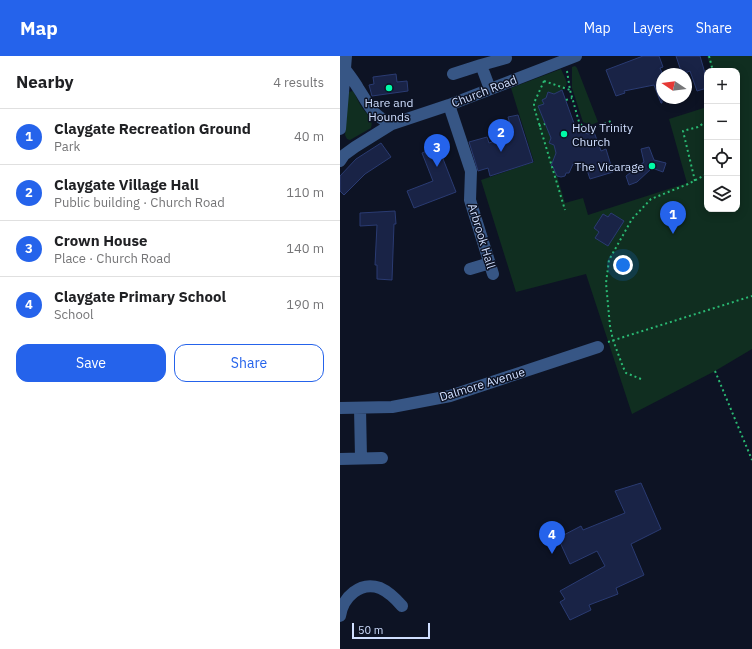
<!DOCTYPE html>
<html lang="en">
<head>
<meta charset="utf-8">
<style>
  body { margin:0; font-family:"IBM Plex Sans",sans-serif; background:#f6f6f6; color:#202124 }
  .controls { position:absolute; right:12px; top:12px; display:grid; overflow:hidden; border-radius:8px; box-shadow:0 2px 10px #0003 }
  .controls button { width:36px; height:36px; display:grid; place-items:center; padding:0; border:0; border-bottom:1px solid #e0e0e0; background:#fff; color:#202124; font:20px sans-serif }
  .compass { position:absolute; left:316px; top:12px; width:36px; height:36px; border-radius:50%; background:#fff; box-shadow:0 2px 10px #0003; rotate:283deg }
  .scale { position:absolute; left:12px; bottom:10px; width:78px; box-sizing:border-box; padding-left:4px; border:2px solid #d0dfff; border-top:0; font-size:11px; line-height:14px; white-space:nowrap; color:#d0dfff; -webkit-text-stroke:3px #0d1324; paint-order:stroke }
  .you { position:absolute; left:283px; top:209px; width:14px; height:14px; margin:-10px; border:3px solid #fff; border-radius:50%; background:#1a73e8; box-shadow:0 0 0 6px #1a73e833 }
  .badge { display:grid; place-items:center; width:26px; height:26px; border-radius:50%; background:#2563eb; color:#fff; font-size:13px; font-weight:700 }
  .pin { position:absolute; translate:-50% -33px; filter:drop-shadow(0 1px 2px #0008) }
  .pin::after { content:''; position:absolute; top:21px; width:14px; height:12px; background:inherit; clip-path:polygon(0 0,100% 0,50% 100%) }
  .list { margin:0; padding:0; list-style:none }
  h2 { display:flex; justify-content:space-between; align-items:center; height:52px; margin:0; padding:0 16px; font-size:17px }
  h2 small { font-size:13px; font-weight:400; color:#757577 }
  .list li { display:grid; grid-template-columns:26px 1fr auto; gap:12px; align-items:center; box-sizing:border-box; height:56px; padding:0 16px; border-top:1px solid #e0e0e0 }
  .list b { display:block; font-size:15px; white-space:nowrap }
  .list p { margin:0; font-size:13px; white-space:nowrap; color:#757577 }
  .list em { font-size:13px; font-style:normal; color:#757577 }
  .actions { display:flex; gap:8px; padding:12px 16px }
  .actions a { flex:1; padding:9px 0; border:1px solid #2563eb; border-radius:12px; text-align:center; font-size:14px; color:#2563eb }
  .actions .main { background:#2563eb; color:#fff }
  .icon { flex:none; width:22px; height:22px; fill:none; stroke:currentColor; stroke-width:2; stroke-linecap:round; stroke-linejoin:round }
  .map { position:relative; flex:none; width:412px; height:593px; overflow:hidden }
  header { display:flex; align-items:center; gap:24px; box-sizing:border-box; height:56px; padding:0 20px; background:#2563eb; color:#fff }
  header strong { font-size:19px }
  nav { display:flex; gap:22px; margin-inline-start:auto; font-size:14px }
  main { display:flex }
  aside { flex:1; background:#fff }
  .map>svg:first-child { display:block }
</style>
</head>
<body>
<header>
<strong>Map</strong>
<nav><a>Map</a><a>Layers</a><a>Share</a></nav>
</header>
<main>
<aside>
<h2>Nearby<small>4 results</small></h2>
<ul class="list">
<li><span class="badge">1</span><div><b>Claygate Recreation Ground</b><p>Park</p></div><em>40 m</em></li>
<li><span class="badge">2</span><div><b>Claygate Village Hall</b><p>Public building · Church Road</p></div><em>110 m</em></li>
<li><span class="badge">3</span><div><b>Crown House</b><p>Place · Church Road</p></div><em>140 m</em></li>
<li><span class="badge">4</span><div><b>Claygate Primary School</b><p>School</p></div><em>190 m</em></li>
</ul>
<div class="actions"><a class="main">Save</a><a>Share</a></div>
</aside>
<div class="map">
<svg width="412" height="593" viewBox="0 0 412 593">
  <rect width="100%" height="100%" fill="#0d1324"/>
  <!-- green -->
  <path fill="#102e20" d="M367,0H412V293L375,315L292,358L246,218L176,236L141,124L194,106L171,32L221,13C227,27 232,30 216,37L217,40L210,37L207,38V42L202,44L204,48L198,50L211,82L209,87L214,89L216,97L212,108V110L217,112V120L225,147L243,142L248,159L347,127L329,63L367,51V153H397V15H372Z
    M235,10L237,12L258,66L251,69L243,66L232,32V11Z
    M13,35C16,40 18,45 21,50C26,58 34,62 31,72L10,84L7,83L5,79L8,36Z"/>
  <!-- building -->
  <path fill="#192346" stroke="#2a3b72" d="M303,0H319L323,11L320,12L322,17V47H321L314,29L284,35L285,37L276,40L266,14Z
    M336,0H360L367,24V32L357,35L350,15L342,18Z
    M56,18L57,26L67,25L68,35L32,40L29,29L34,28L33,21Z
    M222,34L236,73L248,78L254,76L261,95L266,93L273,116L250,123L247,114L233,108L229,117H226L225,120L221,121L217,120L213,111L211,110L216,97L214,89L209,87L211,82L198,50L204,48L202,44L206,42L208,36L214,38Z
    M178,59L193,106L150,120L148,112L138,115L129,86L147,81L149,87L173,79L168,61Z
    M41,87L51,101L25,118L4,139L0,135V120L16,103Z
    M98,90L116,136L74,152L67,135L93,125L82,97Z
    M309,91L314,104L326,107L323,116L312,112L297,126L289,129L286,120L304,106L301,93Z
    M55,155L56,168H54L52,224L37,223V209H35L37,169L20,170V157Z
    M271,157L284,165L268,190L255,182L259,176L254,172L263,158L268,161Z
    M301,427L321,473L291,488L304,519L276,532L278,538L249,549L251,554L230,564L220,546L225,543L220,535L265,510L257,495L230,508L218,482L241,470L243,474L285,457L275,435Z"/>
  <g fill="none" stroke-linecap="round" stroke-linejoin="round">
    <!-- path -->
    <path stroke="#2ab973" stroke-width="2" stroke-dasharray="2 3" stroke-linecap="butt" d="M369,0L373,15
      M227,15L230,34L239,66C246,77 261,69 271,65
      M204,25L194,47V51L225,154
      M204,25L230,34
      M226,44L232,42
      M199,70L205,68
      M238,74L241,70
      M355,125L343,75L358,71L367,65
      M268,286L412,240
      M375,315L412,404
      M301,323L286,317L283,311L273,284L270,270L266,227L269,204L292,163L311,143L348,128L367,118"/>
    <!-- minor -->
    <path stroke="#375685" stroke-width="12" d="M141,9L166,2
      M5,13C9,19 14,25 18,32C30,50 31,59 52,68
      M113,18L141,9L150,33
      M109,49L131,115L130,144L153,218
      M0,73L6,0
      M0,105L4,99L15,91L52,68L109,49L236,0
      M130,213L150,207
      M0,352L52,351L110,340L258,291
      M20,352L21,402
      M0,403L42,402
      M0,560C3,541 20,525 40,532C49,536 56,543 62,550"/>
  </g>
  <!-- markers -->
  <g fill="#00fba8" stroke="#0d1324" stroke-width="1.5">
    <circle cx="49" cy="32" r="4"/>
    <circle cx="224" cy="78" r="4"/>
    <circle cx="312" cy="110" r="4"/>
  </g>
  <g text-anchor="middle" dominant-baseline="central" stroke-width="3" stroke-linejoin="round" paint-order="stroke">
    <!-- street labels -->
    <g font-size="12" fill="#d0dfff" stroke="#0d1324">
      <text transform="translate(144 35) rotate(-21)">Church Road</text>
      <text transform="translate(142 180) rotate(73)">Arbrook Hall</text>
      <text transform="translate(142 328) rotate(-17)">Dalmore Avenue</text>
    </g>
    <!-- poi labels -->
    <g font-size="12" fill="#d0dfff" stroke="#0d1324">
      <text x="49" y="46">Hare and<tspan x="49" dy="14">Hounds</tspan></text>
      <text x="232" y="71" text-anchor="start">Holy Trinity<tspan x="232" dy="14">Church</tspan></text>
      <text x="304" y="110" text-anchor="end">The Vicarage</text>
    </g>
  </g>
</svg>
<div class="controls">
<button>+</button>
<button>−</button>
<button><svg class="icon" aria-label="locate" viewBox="0 0 24 24"><circle cx="12" cy="12" r="6"/><path d="M12 2v4M12 18v4M2 12h4M18 12h4"/></svg></button>
<button><svg class="icon" aria-label="layers" viewBox="0 0 24 24"><path d="M12 4l9 5-9 5-9-5zM3 14l9 5 9-5"/></svg></button>
</div>
<svg class="compass" viewBox="-18 -18 36 36"><path d="M0-13l5 13h-10z" fill="#e53935"/><path d="M0 13l5-13h-10z" fill="#757577"/></svg>
<div class="scale">50 m</div>
<div class="you"></div>
<div class="pin badge" style="left:333px;top:178px">1</div>
<div class="pin badge" style="left:161px;top:96px">2</div>
<div class="pin badge" style="left:97px;top:111px">3</div>
<div class="pin badge" style="left:212px;top:498px">4</div>
</div>
</main>
</body>
</html>
